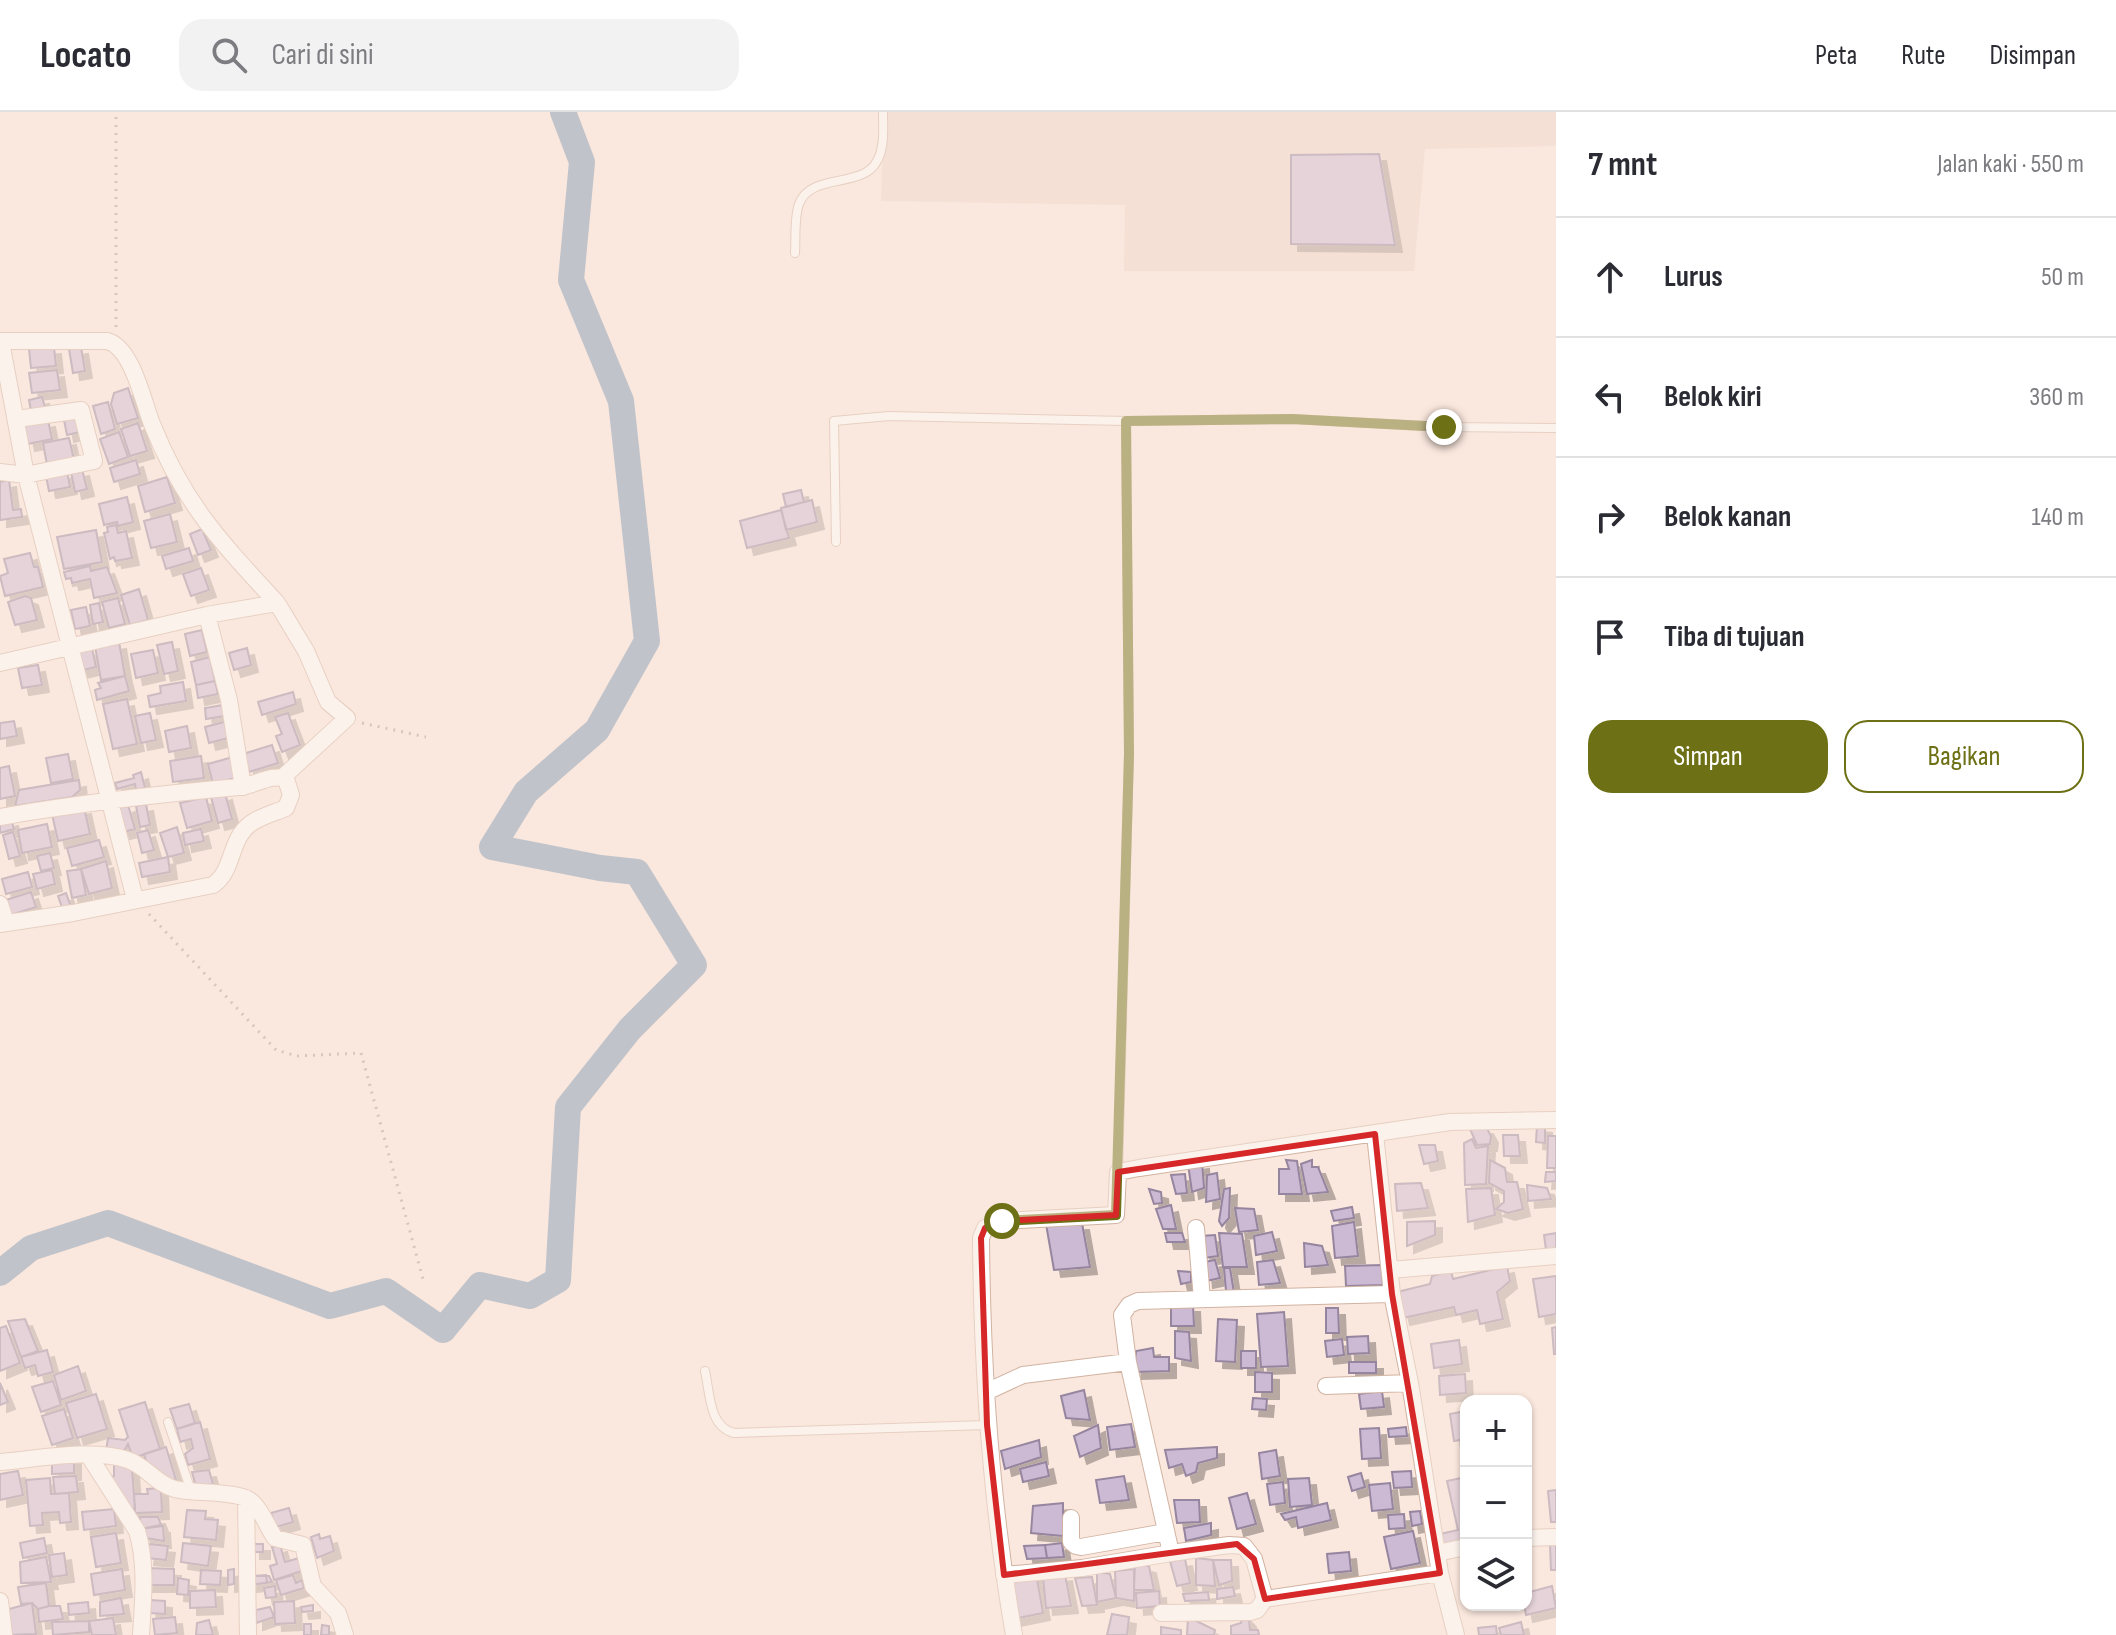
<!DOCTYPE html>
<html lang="id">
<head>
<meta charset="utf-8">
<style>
  body { margin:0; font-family:"Sofia Sans Condensed",sans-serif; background:#f2f2f3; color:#2b2b33 }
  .controls { position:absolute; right:24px; bottom:24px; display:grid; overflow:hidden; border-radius:16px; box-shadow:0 2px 6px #0004 }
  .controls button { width:72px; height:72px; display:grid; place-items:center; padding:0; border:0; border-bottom:2px solid #e1e1e2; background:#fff; color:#2b2b33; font:40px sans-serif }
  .stop { position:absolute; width:24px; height:24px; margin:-18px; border:6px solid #6d7014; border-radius:50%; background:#fff }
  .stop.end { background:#6d7014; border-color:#fff; box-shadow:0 2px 8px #0008 }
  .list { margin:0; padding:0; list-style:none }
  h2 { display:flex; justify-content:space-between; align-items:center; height:104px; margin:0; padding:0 32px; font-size:34px }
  h2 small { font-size:26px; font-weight:400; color:#7c7c81 }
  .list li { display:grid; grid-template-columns:52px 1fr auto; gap:24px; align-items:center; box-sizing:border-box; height:120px; padding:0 32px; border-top:2px solid #e1e1e2 }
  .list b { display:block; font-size:30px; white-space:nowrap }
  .list em { font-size:26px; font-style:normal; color:#7c7c81 }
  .actions { display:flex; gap:16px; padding:24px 32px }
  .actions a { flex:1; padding:18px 0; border:2px solid #6d7014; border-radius:24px; text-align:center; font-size:28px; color:#6d7014 }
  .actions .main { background:#6d7014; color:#fff }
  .icon { flex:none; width:44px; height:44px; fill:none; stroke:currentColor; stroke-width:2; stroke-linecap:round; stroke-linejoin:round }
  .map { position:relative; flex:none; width:1556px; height:1523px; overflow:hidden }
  header { display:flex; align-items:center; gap:48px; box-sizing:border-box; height:112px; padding:0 40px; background:#fff; border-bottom:2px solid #e1e1e2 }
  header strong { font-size:38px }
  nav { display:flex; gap:44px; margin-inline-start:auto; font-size:28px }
  .search { width:560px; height:72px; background:#f2f2f3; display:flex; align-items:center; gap:20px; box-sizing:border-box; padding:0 28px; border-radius:24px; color:#7c7c81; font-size:30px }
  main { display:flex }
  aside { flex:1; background:#fff }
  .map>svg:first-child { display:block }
</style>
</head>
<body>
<header>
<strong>Locato</strong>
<div class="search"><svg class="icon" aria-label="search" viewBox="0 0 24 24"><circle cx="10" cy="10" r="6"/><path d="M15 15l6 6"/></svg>Cari di sini</div>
<nav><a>Peta</a><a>Rute</a><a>Disimpan</a></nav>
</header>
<main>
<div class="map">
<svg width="1556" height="1523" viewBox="0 0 1556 1523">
  <defs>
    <filter id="shadow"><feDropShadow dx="7" dy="7" stdDeviation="0" flood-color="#0004"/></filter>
  </defs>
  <rect width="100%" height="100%" fill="#fae7dd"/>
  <!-- industrial -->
  <path fill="#f0d7cf" d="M884,0H1556V34L1425,37L1414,159H1124L1125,93L881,89Z"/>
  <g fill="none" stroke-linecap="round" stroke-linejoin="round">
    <!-- river -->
    <path stroke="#7c98b5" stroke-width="26" d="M0,1161L31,1136L108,1111L330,1194L386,1179L443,1218L480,1173L530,1184L558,1168L568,995L630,917L694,853L637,760L600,756L492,735L526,680L597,618L647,529L621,289L571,168L582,50L563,0"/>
  </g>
  <!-- building -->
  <path fill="#ccbad5" stroke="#96859f" stroke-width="2" filter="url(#shadow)" d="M1379,42L1395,133L1291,132V43Z
    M54,235L56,254L31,256L29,237Z
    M81,235L85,259L73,261L69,237Z
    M57,258L60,278L32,281L29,261Z
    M128,276L138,306L117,312L111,292L114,281Z
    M42,285L45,295L31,299L29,288Z
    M108,290L115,317L101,322L93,294Z
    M76,305L80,320L67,323L64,308Z
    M48,308L52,327L28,332L24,313Z
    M138,311L147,339L130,344L121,317Z
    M119,320L128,345L109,352L100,327Z
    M69,326L74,348L47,353L43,331Z
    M136,348L140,362L114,370L110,356Z
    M82,357L87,377L75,380L71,360Z
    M67,359L70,375L49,379L46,364Z
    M167,365L175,391L145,400L138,374Z
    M9,368L13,398L21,397L22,405L0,408V370Z
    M801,378L804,390L786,395L783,382Z
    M127,385L133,410L118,414L117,410L104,413L99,392Z
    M812,388L817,410L786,418L781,396Z
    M781,398L789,426L747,436L740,409Z
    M170,402L177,430L151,436L144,409Z
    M116,413L118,421L126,419L132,446L115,449L114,445L110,447L104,421L108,420L107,415Z
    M202,417L211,438L198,443L190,422Z
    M96,418L102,450L64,457L57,425Z
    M189,436L193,449L166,457L162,444Z
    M30,441L34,455H38L43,475L5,484L0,464L8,461L4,447Z
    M90,454L91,459L107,455L117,481L94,486L90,467L72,471L71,466L66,467L64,460Z
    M201,456L209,478L191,484L183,462Z
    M139,477L148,508L130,513L121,483Z
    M25,484L31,486L37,508L15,513L8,490Z
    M118,486L125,512L109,516L102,490Z
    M99,491L103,510L93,512L90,493Z
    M86,495L90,514L75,517L71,498Z
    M202,518L207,540L190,544L185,522Z
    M119,530L125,564L101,568L95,534Z
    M172,530L178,559L164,562L157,533Z
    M92,536L96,555L79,559L75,540Z
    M247,536L251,553L234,558L229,541Z
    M153,538L158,561L136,566L131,542Z
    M210,545L215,569L196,573L191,550Z
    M38,553L42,573L22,576L18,556Z
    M125,564L129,579L97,588L95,578L101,576L98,571Z
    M215,569L218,582L198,586L196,573Z
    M183,570L186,589L150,595L148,584L161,581L160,574Z
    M293,580L296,592L262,603L258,590Z
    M127,587L137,632L113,637L103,592Z
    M223,593L225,604L206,607L205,596Z
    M150,601L156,628L141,631L135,604Z
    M288,601L300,633L282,640L276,624L282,622L275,605Z
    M14,609L17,624L0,627V611Z
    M228,609L232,625L209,631L205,615Z
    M187,614L191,636L169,640L165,619Z
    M272,633L278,651L249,660L243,642Z
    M68,642L73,667L51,671L46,646Z
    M201,644L204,666L173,670L170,649Z
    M233,645L239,665L213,672L208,652Z
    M9,654L15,684L0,687V656Z
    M141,660L145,676L136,678L135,672L117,677L115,671L134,666L133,663Z
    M79,668L80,678L72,685L15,694L19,678Z
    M225,681L232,707L218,711L211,685Z
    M206,685L212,709L187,716L180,691Z
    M146,692L150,713L140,715L136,694Z
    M128,693L135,717L123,720L116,697Z
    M84,695L90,722L58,729L52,702Z
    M11,707L14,717L0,721V710Z
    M47,712L52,735L22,741L18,718Z
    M177,715L184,741L168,745L160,721Z
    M201,717L204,729L185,733L183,721Z
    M148,718L154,738L142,741L137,721Z
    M13,720L20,744L9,747L3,723Z
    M99,728L104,745L72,754L67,736Z
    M50,741L54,756L41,759L37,744Z
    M168,745L170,760L142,765L139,751Z
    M106,749L112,776L89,782L81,757Z
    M81,757L86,783L72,786L67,759Z
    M52,758L55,772L37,777L33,762Z
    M28,760L32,775L6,782L2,767Z
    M31,780L36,795L11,803L6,788Z
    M66,781L71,795L63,798L58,784Z
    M1537,1013L1545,1014V1031L1536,1030Z
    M1486,1015L1491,1024L1490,1032L1477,1033L1470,1017Z
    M1503,1023H1518L1520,1044H1504Z
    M1548,1024H1556V1056H1547Z
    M1472,1027L1476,1036L1488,1034L1486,1072L1465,1073L1464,1031Z
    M1419,1033H1435L1438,1049L1424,1052Z
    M1286,1048L1297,1049L1302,1082H1279V1057H1289Z
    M1312,1048V1055H1318L1328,1080L1307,1082L1301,1052Z
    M1490,1048L1505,1056L1507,1070H1517L1523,1097L1508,1101L1496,1097L1504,1090V1079L1489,1071Z
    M1202,1050L1204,1076L1192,1080L1188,1052Z
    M1546,1060H1556V1069L1545,1070Z
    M1217,1061L1220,1087L1206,1090L1207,1063Z
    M1185,1062L1187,1081L1176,1082L1171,1063Z
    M1421,1071L1428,1096L1397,1099L1395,1072Z
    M1527,1073L1547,1076L1551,1087L1528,1089Z
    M1230,1076L1229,1106L1222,1114L1219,1109L1224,1077Z
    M1491,1076L1495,1103L1468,1110L1466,1077Z
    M1149,1077L1161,1080L1162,1091L1154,1092Z
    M1171,1093L1176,1117H1163L1156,1097Z
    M1352,1095L1354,1106L1334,1109L1331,1099Z
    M1235,1096L1254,1097L1258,1118L1239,1120Z
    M1435,1109V1123L1407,1134V1110Z
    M1354,1110L1358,1144L1335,1146L1332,1114Z
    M1082,1111L1090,1155L1054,1158L1046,1112Z
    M1272,1120L1277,1139L1256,1143L1254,1124Z
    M1165,1121H1182L1185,1130H1167Z
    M1219,1121L1242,1122L1247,1155H1223Z
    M1556,1121V1137L1546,1138L1544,1123Z
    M1215,1123L1218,1144L1204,1146L1201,1124Z
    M1304,1131L1322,1134L1328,1153L1305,1155Z
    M1215,1148L1220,1166L1206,1169L1204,1150Z
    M1273,1148L1280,1171L1259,1173L1257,1150Z
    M1382,1153L1383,1173L1346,1174L1345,1154Z
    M1507,1154L1510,1169L1497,1180L1503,1207L1480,1212L1477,1198L1456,1203L1454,1195L1403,1206L1397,1180L1430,1172L1432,1164L1451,1159L1453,1167Z
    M1224,1156H1230L1234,1181L1226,1179Z
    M1178,1159L1191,1160V1170L1181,1172Z
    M1556,1164V1202L1539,1205L1533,1167Z
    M1171,1193H1193L1194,1214H1171Z
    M1326,1196H1338L1339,1221H1326Z
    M1284,1200L1288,1254L1261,1255L1257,1202Z
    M25,1207L38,1239L21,1245L8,1209Z
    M1218,1207L1237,1208L1235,1250L1216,1249Z
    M6,1214L20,1251L0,1259V1216Z
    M1556,1215V1242H1554L1552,1216Z
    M1175,1219L1189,1220L1191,1249L1175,1246Z
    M1368,1224L1369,1241L1348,1242L1347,1225Z
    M1342,1227L1344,1243L1327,1245L1325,1229Z
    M1459,1228L1462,1252L1434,1256L1431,1232Z
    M1153,1236L1154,1245H1169V1259L1134,1260L1136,1239Z
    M47,1238L53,1260L38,1264L35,1253L25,1256L21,1245Z
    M1241,1239H1256V1256H1241Z
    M1349,1250H1376V1261H1349Z
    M78,1254L86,1279L61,1288L54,1263Z
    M1255,1260L1272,1261V1280H1255Z
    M1465,1262L1466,1281L1440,1283L1439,1264Z
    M53,1269L61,1293L41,1300L32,1275Z
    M0,1271L8,1290L0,1293Z
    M1084,1278L1090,1308L1066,1306L1061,1284Z
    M1382,1279L1384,1295L1361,1297L1359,1282Z
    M96,1282L107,1317L77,1326L66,1291Z
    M1253,1286L1267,1287L1266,1298L1252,1297Z
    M145,1290L160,1337L133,1346L128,1332L123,1341L106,1339L108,1326L125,1328L128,1325L119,1298Z
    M189,1292L195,1311L177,1317L170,1297Z
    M64,1297L73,1326L52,1333L42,1304Z
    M1466,1299V1327L1454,1329L1450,1302Z
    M200,1310L210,1347L188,1353L185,1342L193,1336L191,1327L180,1330L177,1317Z
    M1131,1312L1135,1335L1110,1338L1107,1315Z
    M1098,1313L1101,1336L1080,1345L1074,1324Z
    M1406,1315L1407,1324L1389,1325L1388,1317Z
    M1379,1316L1381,1346L1362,1347L1360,1317Z
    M1039,1328L1041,1345L1005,1357L1001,1339Z
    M166,1335L176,1368L165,1370L150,1363L144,1342Z
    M1217,1335V1346L1198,1351L1196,1360L1186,1364L1182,1352L1169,1356L1165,1338Z
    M1276,1338L1280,1364L1262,1367L1259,1341Z
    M74,1345V1361L52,1362V1347Z
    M1046,1350L1049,1364L1023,1370L1020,1357Z
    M114,1351L132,1357L135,1396L128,1400L106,1367L114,1364Z
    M209,1358L213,1372L196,1375L192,1360Z
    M18,1359L23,1383L0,1388V1362Z
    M1411,1359L1412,1375L1394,1376L1392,1360Z
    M1361,1361L1365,1375L1352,1379L1348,1365Z
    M76,1364L78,1380L55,1382L53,1365Z
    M1124,1364L1129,1388L1100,1391L1096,1368Z
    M1466,1365V1428L1443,1434L1440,1422L1458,1418L1447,1369Z
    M50,1366L51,1382L69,1381L71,1410L60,1411L59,1400L42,1401L43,1413L30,1414L26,1368Z
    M1309,1366L1312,1393L1290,1395L1288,1367Z
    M1283,1370L1285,1391L1270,1393L1267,1372Z
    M1390,1371L1393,1397L1372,1399L1369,1373Z
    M161,1376L162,1400L135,1401L134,1382H148L147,1377Z
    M1556,1378V1410H1551L1548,1379Z
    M1247,1381L1256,1412L1237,1417L1229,1386Z
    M1174,1388H1199L1200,1410L1177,1411Z
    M1063,1391V1424L1031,1421L1033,1394Z
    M1327,1391L1331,1408L1298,1416L1296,1405L1285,1408L1281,1402Z
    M289,1396L293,1410L276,1415L271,1401Z
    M114,1397L116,1414L84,1418L82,1400Z
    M187,1398L206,1399L205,1407L218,1408L216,1428L184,1425Z
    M1420,1399L1422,1412L1412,1414L1410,1400Z
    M1404,1402L1405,1416L1389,1417L1388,1403Z
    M140,1405H158L161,1413L140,1417Z
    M1211,1411V1423L1186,1429L1184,1416Z
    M163,1414L164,1429L146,1426L140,1417Z
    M1413,1419L1420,1451L1391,1457L1384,1425Z
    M116,1421L121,1451L96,1455L91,1425Z
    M319,1422L320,1427L330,1424L334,1439L317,1446L311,1425Z
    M44,1426L47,1441L23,1446L20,1431Z
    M183,1431L211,1434L208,1454L181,1450Z
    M1062,1431L1064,1445L1047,1446L1045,1433Z
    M149,1432L168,1434L166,1448L147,1446Z
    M253,1432H263V1440H253Z
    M280,1433L285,1450L299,1446L302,1459L274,1468L270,1454L277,1452L272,1435Z
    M1045,1433L1047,1446L1027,1447L1024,1434Z
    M1550,1433H1556V1458H1551Z
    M1349,1440L1351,1459L1329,1461L1327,1442Z
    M64,1441L67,1463L52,1465L49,1443Z
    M46,1445L51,1470L21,1471L20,1450Z
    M1196,1446L1213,1448L1215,1474L1196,1473Z
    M1185,1447L1190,1471L1177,1474L1170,1449Z
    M1213,1448H1231L1232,1469L1219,1473Z
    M1135,1451L1149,1454L1154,1478H1134Z
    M147,1456L174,1457V1473H146Z
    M122,1457L125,1478L94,1483L91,1462Z
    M234,1457V1472L228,1473V1458Z
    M1134,1457V1489L1116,1486L1115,1459Z
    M201,1458L221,1459L220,1473L200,1472Z
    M1097,1460L1110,1462L1116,1486L1097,1490Z
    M1036,1461L1043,1501L1013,1507L1005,1467Z
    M1065,1462L1071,1494L1046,1496L1043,1465Z
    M266,1463L267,1471L255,1472L254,1464Z
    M293,1463L296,1471L302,1468L304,1476L281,1483L276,1468Z
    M250,1464H269L272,1470L250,1473Z
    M1092,1465L1097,1493L1082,1494L1075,1466Z
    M178,1466L189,1468L188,1483L177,1482Z
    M46,1471L49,1494L38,1497L32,1491L21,1492L18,1475Z
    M275,1474L276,1485L266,1486L264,1476Z
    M1552,1474L1556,1496L1526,1503L1524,1493L1526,1481Z
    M1233,1475L1235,1484L1217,1487V1477Z
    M215,1478L216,1495L190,1496V1479Z
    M1159,1479L1160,1494L1137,1496L1136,1481Z
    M1208,1480L1209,1488L1185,1489L1183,1482Z
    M121,1486L124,1502L100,1504V1490Z
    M150,1488L165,1489V1502L149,1501Z
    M294,1489L295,1511L275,1512L274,1490Z
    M88,1490L89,1501L69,1503L68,1492Z
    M32,1491L36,1522L6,1523L5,1498Z
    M313,1493V1499L302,1500L301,1495Z
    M49,1494H60L63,1507L39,1510L38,1497Z
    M270,1495L274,1505L256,1511V1498Z
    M1242,1501L1249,1508L1250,1518H1258L1259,1523H1231V1514L1241,1511Z
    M1112,1502L1129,1505L1127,1523H1107Z
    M175,1505L177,1521L155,1523L153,1507Z
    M1188,1505L1215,1518L1214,1523H1187Z
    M113,1506L116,1523H92L89,1509Z
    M209,1508L213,1523H196L197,1511Z
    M89,1509V1520L53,1523L52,1510Z
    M1521,1510L1524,1523H1501L1499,1516Z
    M304,1512H311V1523H304Z
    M322,1513L329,1514V1523H321Z
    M1496,1514L1497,1523H1479L1478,1516Z
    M1161,1515L1181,1518V1523H1161Z"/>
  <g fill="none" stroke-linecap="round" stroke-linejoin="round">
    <defs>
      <path id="service" d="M795,141C796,126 794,106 799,92C811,60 863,77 877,49C885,35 883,15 883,0
        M836,430L834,309L889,304L1126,309L1292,307L1444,315L1556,316
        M1118,1059L1129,642L1126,309
        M705,1259C710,1281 709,1315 734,1321L987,1313
        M168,1310L191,1379"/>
      <path id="minor" d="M0,229H107C132,235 143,289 152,312C184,392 220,429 277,491
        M1,230L26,363L135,787
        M0,360L26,363L94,349L81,298L17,307
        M207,503L229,588L243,675
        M0,551L207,503L277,491L306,539L328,590L347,606L283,665
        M0,705C79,691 159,682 239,675C254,674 272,661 286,667L291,683L286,696C274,701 261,704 250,712C229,728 234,759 213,773L73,801L0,812
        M0,792L6,811
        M1375,1022L1392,1182L1410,1271L1440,1461L1456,1523
        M1196,1116L1202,1187
        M1390,1158L1556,1144
        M1392,1182L1138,1189L1129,1193L1122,1203L1128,1250L1171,1441L1229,1433L1244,1434L1254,1447L1265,1487L1440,1461
        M1326,1274L1410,1271
        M986,1280L1023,1263L1128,1250
        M89,1344L137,1419C147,1451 143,1489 141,1523
        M0,1350C37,1347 93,1336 128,1348C146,1354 156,1372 175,1377C193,1382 240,1378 252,1390C263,1400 267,1415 275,1426L303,1433L313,1474L338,1501L345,1523
        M246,1386L248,1523
        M1071,1406V1430L1076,1434L1081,1435L1166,1420
        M1526,1426L1556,1425
        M1437,1441L1466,1435
        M1004,1463L1082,1456L1171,1441
        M0,1489L4,1523
        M1161,1501L1251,1500L1257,1498L1265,1487
        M1014,1523C991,1392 982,1259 981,1126L985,1116L1002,1109L1116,1103L1118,1060L1139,1056L1450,1010L1556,1008"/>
    </defs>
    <!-- service casing -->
    <use href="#service" stroke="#d1b3a2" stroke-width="10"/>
    <!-- minor casing -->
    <use href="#minor" stroke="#d1b3a2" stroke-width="18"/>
    <!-- path -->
    <path stroke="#ad9d94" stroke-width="3" stroke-dasharray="2 6" stroke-linecap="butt" d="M116,215V0
      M362,611L426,625
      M149,802L276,938L297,944L361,941L423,1167"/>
    <!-- service -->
    <use href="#service" stroke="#fff" stroke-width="8"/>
    <!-- minor -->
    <use href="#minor" stroke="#fff" stroke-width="16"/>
  </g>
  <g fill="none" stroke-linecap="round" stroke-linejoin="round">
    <!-- route -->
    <path stroke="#6d7014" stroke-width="10" d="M1002,1109L1116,1103L1129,642L1126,309L1292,307L1444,315"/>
  </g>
  <!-- marked area -->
  <path d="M0 0H1556V1523H0ZM1375,1022L1392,1182L1440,1461L1265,1487L1254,1447L1237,1432L1004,1463L987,1313L981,1126L985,1116L1002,1109L1116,1103L1118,1060Z" fill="#fae7dd" fill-opacity=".55" fill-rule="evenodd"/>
  <path fill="none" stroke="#d62828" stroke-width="6" stroke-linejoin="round" d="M1375,1022L1392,1182L1440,1461L1265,1487L1254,1447L1237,1432L1004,1463L987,1313L981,1126L985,1116L1002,1109L1116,1103L1118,1060Z"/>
</svg>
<div class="controls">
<button>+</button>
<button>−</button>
<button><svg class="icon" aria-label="layers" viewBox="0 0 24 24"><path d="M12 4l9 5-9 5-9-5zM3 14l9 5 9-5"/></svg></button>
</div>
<div class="stop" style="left:1002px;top:1109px"></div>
<div class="stop end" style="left:1444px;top:315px"></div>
</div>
<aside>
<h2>7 mnt<small>Jalan kaki · 550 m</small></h2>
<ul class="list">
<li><svg class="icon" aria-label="ahead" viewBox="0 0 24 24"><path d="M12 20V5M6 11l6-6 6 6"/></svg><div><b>Lurus</b></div><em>50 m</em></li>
<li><svg class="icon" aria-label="left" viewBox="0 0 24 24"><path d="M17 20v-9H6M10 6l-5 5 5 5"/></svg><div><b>Belok kiri</b></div><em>360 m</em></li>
<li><svg class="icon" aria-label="right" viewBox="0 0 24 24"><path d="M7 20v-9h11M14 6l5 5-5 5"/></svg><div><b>Belok kanan</b></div><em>140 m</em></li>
<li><svg class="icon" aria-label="arrive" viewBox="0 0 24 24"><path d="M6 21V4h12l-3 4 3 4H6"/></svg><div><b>Tiba di tujuan</b></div></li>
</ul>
<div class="actions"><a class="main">Simpan</a><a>Bagikan</a></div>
</aside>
</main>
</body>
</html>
